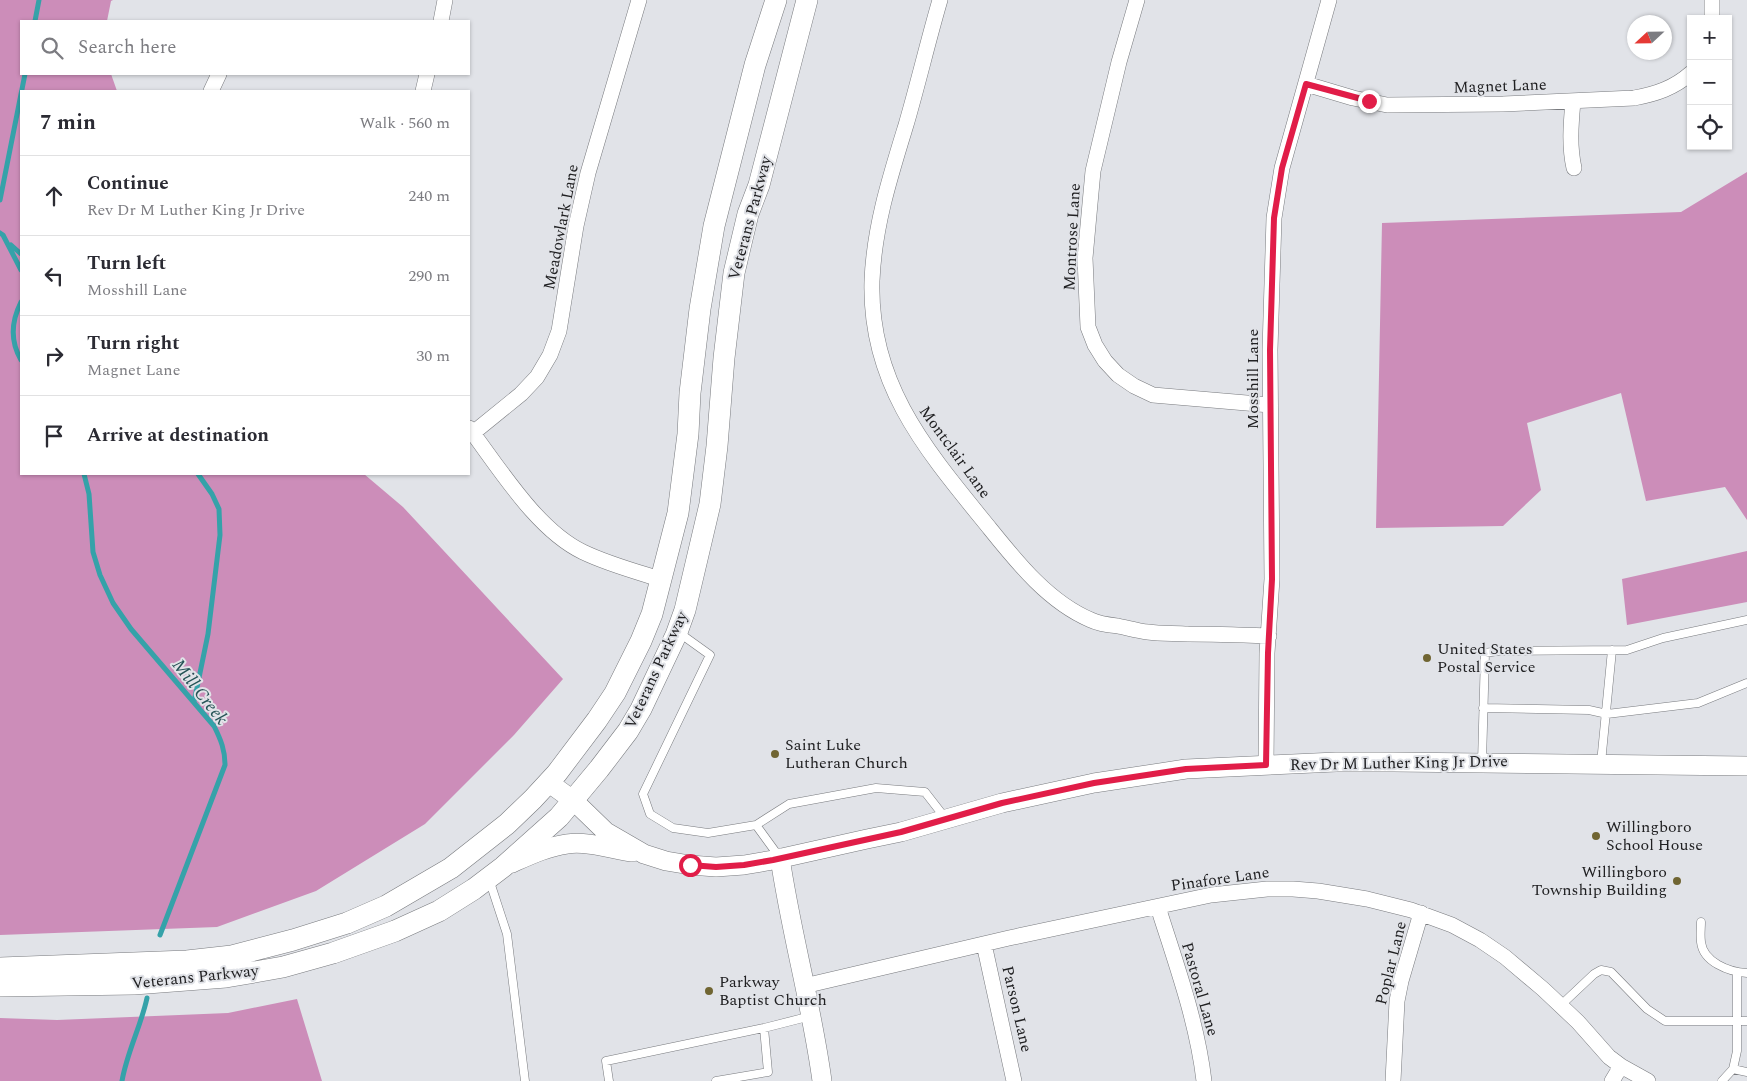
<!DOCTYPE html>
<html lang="en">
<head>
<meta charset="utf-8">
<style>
  body { margin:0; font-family:Spectral,serif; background:#f7f7f7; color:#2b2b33 }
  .controls { position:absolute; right:15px; top:15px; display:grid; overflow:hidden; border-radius:0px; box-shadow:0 1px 4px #0004 }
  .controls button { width:45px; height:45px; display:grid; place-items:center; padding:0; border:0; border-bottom:1px solid #e1e1e2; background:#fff; color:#2b2b33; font:25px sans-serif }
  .compass { position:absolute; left:1627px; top:15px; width:45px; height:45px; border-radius:50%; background:#fff; box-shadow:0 1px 4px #0004; rotate:248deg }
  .stop { position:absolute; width:15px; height:15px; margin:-11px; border:4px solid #e11d48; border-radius:50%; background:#fff }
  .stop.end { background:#e11d48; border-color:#fff; box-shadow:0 1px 5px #0008 }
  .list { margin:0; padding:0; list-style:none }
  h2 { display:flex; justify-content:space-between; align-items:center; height:65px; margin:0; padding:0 20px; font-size:21px }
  h2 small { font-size:16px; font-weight:400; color:#7c7c81 }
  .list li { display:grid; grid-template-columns:32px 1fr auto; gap:15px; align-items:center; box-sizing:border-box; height:80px; padding:0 20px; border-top:1px solid #e1e1e2 }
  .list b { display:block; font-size:19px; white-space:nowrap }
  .list p { margin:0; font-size:16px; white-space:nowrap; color:#7c7c81 }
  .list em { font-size:16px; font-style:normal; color:#7c7c81 }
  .icon { flex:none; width:28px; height:28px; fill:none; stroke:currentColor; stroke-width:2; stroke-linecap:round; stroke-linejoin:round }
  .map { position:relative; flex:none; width:1747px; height:1081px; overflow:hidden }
  .search { position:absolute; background:#fff; box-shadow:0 1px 4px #0004; left:20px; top:20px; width:450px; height:55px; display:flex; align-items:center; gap:12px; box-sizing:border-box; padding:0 18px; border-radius:0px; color:#7c7c81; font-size:19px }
  .panel { position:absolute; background:#fff; box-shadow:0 1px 4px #0004; left:20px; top:90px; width:450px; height:385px; border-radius:0px }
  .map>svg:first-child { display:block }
</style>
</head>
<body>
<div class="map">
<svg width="1747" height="1081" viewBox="0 0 1747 1081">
  <rect width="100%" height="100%" fill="#e1e3e8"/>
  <!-- forest -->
  <path fill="#cc8db9" d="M0,0H113L111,1L107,21H21V74H111L117,91H21V474H364L403,507L563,679L514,735L425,824L316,891L217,927L0,935Z
    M1747,172V520L1725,487L1646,501L1621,393L1527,423L1541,490L1503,526L1376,528L1382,223L1681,212Z
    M1747,551V602L1627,625L1622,579Z
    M297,999L322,1081H0V1018L57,1020L228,1013Z"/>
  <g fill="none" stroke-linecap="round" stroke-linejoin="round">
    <!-- stream -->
    <path stroke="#35a2a9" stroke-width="5" d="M35,21L39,0
      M0,200L25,74
      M0,233L3,235L21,270
      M11,245L21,254
      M21,302C11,322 10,341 21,360
      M84,474L89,494L93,552L100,575L113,603L131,629L214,726C221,740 225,750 225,765L160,935
      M194,702L208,634L220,535L219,509L212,494L198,474
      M122,1081C127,1052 141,1026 147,998"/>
    <defs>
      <path id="service" d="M678,632L710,655L643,794L650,814L673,828L708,833L756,825L789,804L876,788L925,792L946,819
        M1483,708L1589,710L1607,714L1698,703L1747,683
        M1482,762L1485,653L1498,651L1627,650L1663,638L1747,620
        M1601,763L1612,650
        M756,825L780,858
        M489,879L507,934L525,1081
        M1701,922C1701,928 1700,935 1701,942C1703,962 1729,972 1747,973
        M1560,1006L1594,974L1601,970L1611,972L1647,1009L1665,1021H1747
        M1733,1069L1747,1072
        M609,1081L606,1061L764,1028L811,1016
        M716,1081L768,1072L764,1028
        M1722,1081L1733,1069L1737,1051V972"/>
      <path id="minor" d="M940,0C928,41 918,84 906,125C890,177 874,227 872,281C869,384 926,450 987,525C1016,561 1048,602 1091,620C1099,624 1109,625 1118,626C1128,628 1138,631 1148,632C1161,634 1175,633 1188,634C1215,634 1242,635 1269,636
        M1137,0L1119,62L1093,171L1085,258L1088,327L1095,345L1105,361L1118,375L1134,386L1153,395L1270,405
        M1712,0V19
        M441,21L445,0
        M1306,84L1353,98L1387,105L1503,104L1634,98C1656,94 1674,88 1691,73
        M211,91L219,74
        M423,91L427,74
        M1573,101C1571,124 1569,145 1574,168
        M469,428C500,469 537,530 583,552C608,564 634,571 660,579
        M473,433L521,394L537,377L550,355L559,331L576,226L588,173L639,0
        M1266,765L1267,653L1272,579L1270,350L1274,218L1282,168L1329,0
        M1158,907C1176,964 1197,1021 1204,1081
        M984,944L1014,1081
        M804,986L1009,938L1211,895L1267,889H1293L1318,891L1367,899L1411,910L1452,925L1480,940L1505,957L1543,989L1578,1022L1609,1057L1621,1066L1648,1081
        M1393,1081L1397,1001L1401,981L1421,913
        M1612,1081L1621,1066"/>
      <path id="tertiary" d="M548,782L574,801L606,832L644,854L666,861L690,865L716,867L744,865L773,860L867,839L901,832L1002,803L1094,783L1186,769L1336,762H1394L1747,766
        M780,858C791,933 812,1006 822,1081
        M512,863C530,855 547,847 567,844C587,841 612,849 632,852"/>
      <path id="secondary" d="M0,968L187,961L232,956L293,940L347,923L386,906L451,868L507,824L533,799L557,773L597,720L615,693L641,641L652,614L678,513L688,434L690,393L700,309L714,226L755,65L776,0
        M0,986L134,984L226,977L283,967L333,953L395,931L439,911L474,889L503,867L559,817L599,769L628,731L641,709L676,635L685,610L710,504L717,446L724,358L734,273L748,214L759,185L807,0"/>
    </defs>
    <!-- service casing -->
    <use href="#service" stroke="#787a7e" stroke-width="9"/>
    <!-- minor casing -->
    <use href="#minor" stroke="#787a7e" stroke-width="16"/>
    <!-- tertiary casing -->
    <use href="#tertiary" stroke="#787a7e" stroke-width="20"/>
    <!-- secondary casing -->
    <use href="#secondary" stroke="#787a7e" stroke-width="22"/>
    <!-- service -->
    <use href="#service" stroke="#fff" stroke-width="8"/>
    <!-- minor -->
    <use href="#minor" stroke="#fff" stroke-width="15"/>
    <!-- tertiary -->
    <use href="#tertiary" stroke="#fff" stroke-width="19"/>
    <!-- secondary -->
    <use href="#secondary" stroke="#fff" stroke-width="21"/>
  </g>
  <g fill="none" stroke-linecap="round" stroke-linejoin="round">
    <!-- route -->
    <path stroke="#e11d48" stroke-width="6" d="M690,865L716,867L744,865L773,860L901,832L1002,803L1094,783L1186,769L1266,765L1268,653L1272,579L1270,350L1274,218L1282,168L1306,84L1369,101"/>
  </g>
  <!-- markers -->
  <g fill="#706532" stroke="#e1e3e8" stroke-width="2">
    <circle cx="1427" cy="658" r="5"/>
    <circle cx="775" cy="754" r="5"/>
    <circle cx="1596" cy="836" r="5"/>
    <circle cx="1677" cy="881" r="5"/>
    <circle cx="709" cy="991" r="5"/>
  </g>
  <g text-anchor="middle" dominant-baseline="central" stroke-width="4" stroke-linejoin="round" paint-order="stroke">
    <!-- street labels -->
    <g font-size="16" fill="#202022" stroke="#e1e3e8">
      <text transform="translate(1500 86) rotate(-2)">Magnet Lane</text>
      <text transform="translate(750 218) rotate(-75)">Veterans Parkway</text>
      <text transform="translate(561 227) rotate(-79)">Meadowlark Lane</text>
      <text transform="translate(1072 237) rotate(-87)">Montrose Lane</text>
      <text transform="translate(1253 379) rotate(-90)">Mosshill Lane</text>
      <text transform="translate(955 452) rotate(54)">Montclair Lane</text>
      <text transform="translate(656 670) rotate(-65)">Veterans Parkway</text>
      <text transform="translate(1399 763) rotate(-1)">Rev Dr M Luther King Jr Drive</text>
      <text transform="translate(1220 879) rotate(-8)">Pinafore Lane</text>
      <text transform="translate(1391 963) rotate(-76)">Poplar Lane</text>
      <text transform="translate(195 977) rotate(-6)">Veterans Parkway</text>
      <text transform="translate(1200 989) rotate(74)">Pastoral Lane</text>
      <text transform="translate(1017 1009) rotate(77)">Parson Lane</text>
    </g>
    <!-- poi labels -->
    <g font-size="16" fill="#202022" stroke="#e1e3e8" text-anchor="start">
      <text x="1437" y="649">United States<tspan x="1437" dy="18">Postal Service</tspan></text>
      <text x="785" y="745">Saint Luke<tspan x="785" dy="18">Lutheran Church</tspan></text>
      <text x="1606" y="827">Willingboro<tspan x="1606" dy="18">School House</tspan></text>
      <text x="1667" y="872" text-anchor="end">Willingboro<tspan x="1667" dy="18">Township Building</tspan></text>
      <text x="719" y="982">Parkway<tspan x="719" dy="18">Baptist Church</tspan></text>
    </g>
    <!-- water labels -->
    <g font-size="18" font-style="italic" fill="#245255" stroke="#e1e3e8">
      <text transform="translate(200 692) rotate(52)">Mill Creek</text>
    </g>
  </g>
</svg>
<div class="controls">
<button>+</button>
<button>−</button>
<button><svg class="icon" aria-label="locate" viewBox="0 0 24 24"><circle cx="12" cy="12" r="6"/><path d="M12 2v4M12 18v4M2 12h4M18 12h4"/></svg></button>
</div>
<svg class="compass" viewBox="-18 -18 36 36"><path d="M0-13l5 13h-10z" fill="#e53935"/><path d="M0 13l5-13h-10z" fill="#7c7c81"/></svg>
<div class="stop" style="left:690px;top:865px"></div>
<div class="stop end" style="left:1369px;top:101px"></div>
<div class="search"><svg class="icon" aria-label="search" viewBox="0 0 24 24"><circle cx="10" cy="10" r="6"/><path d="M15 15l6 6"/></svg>Search here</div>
<section class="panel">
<h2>7 min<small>Walk · 560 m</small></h2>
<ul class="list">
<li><svg class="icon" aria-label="ahead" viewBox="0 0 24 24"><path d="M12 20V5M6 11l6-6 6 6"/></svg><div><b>Continue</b><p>Rev Dr M Luther King Jr Drive</p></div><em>240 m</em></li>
<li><svg class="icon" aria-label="left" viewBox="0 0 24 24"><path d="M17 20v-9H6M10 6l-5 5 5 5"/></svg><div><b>Turn left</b><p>Mosshill Lane</p></div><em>290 m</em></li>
<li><svg class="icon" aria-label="right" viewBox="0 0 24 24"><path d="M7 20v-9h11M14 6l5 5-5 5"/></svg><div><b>Turn right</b><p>Magnet Lane</p></div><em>30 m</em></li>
<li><svg class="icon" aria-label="arrive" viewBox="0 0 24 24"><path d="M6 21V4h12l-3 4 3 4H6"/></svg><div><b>Arrive at destination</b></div></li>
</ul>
</section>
</div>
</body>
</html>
